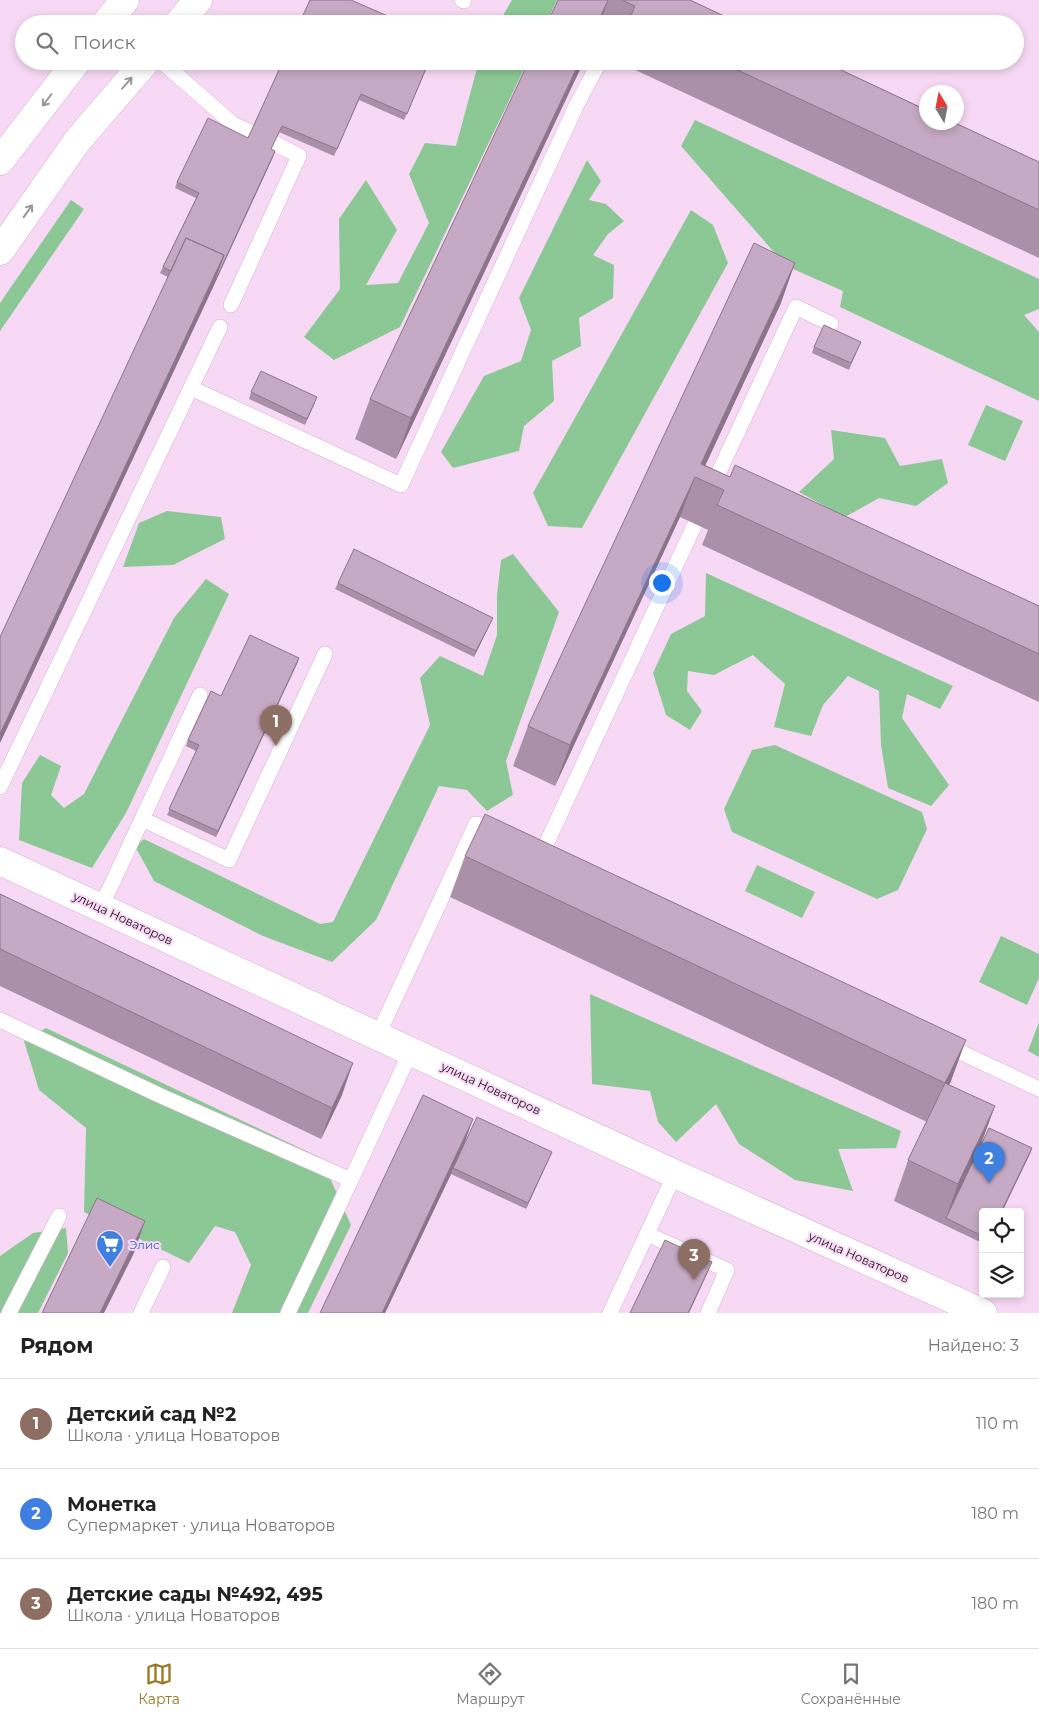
<!DOCTYPE html>
<html lang="ru">
<head>
<meta charset="utf-8">
<style>
  body { margin:0; font-family:Montserrat,sans-serif; background:#f2f2f2; color:#222 }
  .controls { position:absolute; right:15px; bottom:15px; display:grid; overflow:hidden; border-radius:5px; box-shadow:0 2px 8px #0003 }
  .controls button { width:45px; height:45px; display:grid; place-items:center; padding:0; border:0; border-bottom:1px solid #e0e0e0; background:#fff; color:#222; font:25px sans-serif }
  .compass { position:absolute; left:919px; top:85px; width:45px; height:45px; border-radius:50%; background:#fff; box-shadow:0 2px 8px #0003; rotate:350deg }
  .you { position:absolute; left:661px; top:582px; width:18px; height:18px; margin:-12px; border:4px solid #fff; border-radius:50%; background:#1a73e8; box-shadow:0 0 0 8px #1a73e833 }
  .badge { display:grid; place-items:center; width:32px; height:32px; border-radius:50%; background:#997822; color:#fff; font-size:16px; font-weight:700 }
  .pin { position:absolute; translate:-50% -41px; filter:drop-shadow(0 1px 2px #0008) }
  .pin::after { content:''; position:absolute; top:26px; width:18px; height:15px; background:inherit; clip-path:polygon(0 0,100% 0,50% 100%) }
  .list { margin:0; padding:0; list-style:none }
  h2 { display:flex; justify-content:space-between; align-items:center; height:65px; margin:0; padding:0 20px; font-size:21px }
  h2 small { font-size:16px; font-weight:400; color:#767676 }
  .list li { display:grid; grid-template-columns:32px 1fr auto; gap:15px; align-items:center; box-sizing:border-box; height:90px; padding:0 20px; border-top:1px solid #e0e0e0 }
  .list b { display:block; font-size:19px; white-space:nowrap }
  .list p { margin:0; font-size:16px; white-space:nowrap; color:#767676 }
  .list em { font-size:16px; font-style:normal; color:#767676 }
  .icon { flex:none; width:28px; height:28px; fill:none; stroke:currentColor; stroke-width:2; stroke-linecap:round; stroke-linejoin:round }
  .map { position:relative; flex:none; width:1039px; height:1313px; overflow:hidden }
  .search { position:absolute; background:#fff; box-shadow:0 2px 8px #0003; left:15px; right:15px; top:15px; height:55px; display:flex; align-items:center; gap:12px; box-sizing:border-box; padding:0 18px; border-radius:28px; color:#767676; font-size:19px }
  .sheet { height:335px; background:#fff }
  nav { display:flex; justify-content:space-around; align-items:center; box-sizing:border-box; height:70px; border-top:1px solid #e0e0e0; background:#fff; font-size:14px; color:#767676 }
  nav a { display:grid; justify-items:center; gap:2px }
  nav .on { color:#997822 }
  .map>svg:first-child { display:block }
</style>
</head>
<body>
<div class="map">
<svg width="1039" height="1313" viewBox="0 0 1039 1313">
  <rect width="100%" height="100%" fill="#f8d9f5"/>
  <!-- green -->
  <path fill="#8cc895" d="M512,0H557L546,24H498Z
    M479,61H528L400,327L334,360L304,337L340,289L339,219L366,180L397,230L366,285L398,283L429,223L409,174L425,143L456,146Z
    M695,120L1039,279V309L1024,315L1039,332V401L840,307L843,291L786,266L681,146Z
    M587,160L601,181L589,200L606,204L624,221L608,234L593,255L614,265L613,298L579,318L581,346L552,361L554,401L524,426L519,451L453,468L441,452L484,376L521,361L531,330L519,298Z
    M71,200L84,209L0,331V303Z
    M691,210L713,225L728,263L582,528L548,526L533,493Z
    M986,405L1023,421L1005,461L968,445Z
    M831,430L885,438L900,466L942,459L948,483L916,506L879,498L845,517L799,492L834,459Z
    M167,511L221,517L225,539L173,565L123,567L139,523Z
    M513,554L559,612L506,761L513,795L487,811L467,790L439,786L376,920L332,962L263,936L154,881L135,846L144,839L320,924L333,922L430,725L420,678L440,656L483,676L497,635V595L501,560Z
    M706,573L953,686L940,709L907,694L902,718L949,785L931,806L888,788L881,745L879,691L848,676L823,705L811,736L774,727L785,684L753,655L714,675L688,671L687,691L702,711L690,730L666,715L653,673L671,634L705,616Z
    M206,579L229,594L126,813L92,868L19,840L22,783L40,755L61,766L51,795L64,808L84,794L174,618Z
    M775,745L922,812L927,829L898,890L877,899L732,832L724,809L752,750Z
    M757,865L815,892L802,918L745,891Z
    M1001,936L1039,954V978L1027,1005L979,982Z
    M590,994L901,1131L896,1148L838,1149L853,1191L795,1180L739,1144L716,1104L676,1142L658,1122L650,1091L592,1084Z
    M1039,1022V1057L1028,1051Z
    M46,1028L321,1158L351,1225L308,1313H232L251,1265L235,1232L215,1226L189,1263L84,1212L86,1128L39,1090L24,1041Z
    M66,1228L68,1253L38,1313H0V1256L33,1233Z"/>
  <g fill="none" stroke-linecap="round" stroke-linejoin="round">
    <defs>
      <path id="service" d="M462,0L464,1
        M161,61L233,124L252,133
        M231,305L299,156L274,143
        M191,388L401,485L577,104L600,61
        M711,489L796,307L831,324
        M0,787L220,327
        M142,819L229,860L325,654
        M534,850L542,853L695,524
        M101,907L200,695
        M0,1020L161,1096L351,1180L411,1051
        M378,1035L476,824L497,833
        M943,1044L1039,1089
        M647,1234L727,1270L708,1313
        M9,1313L59,1216
        M141,1313L163,1267
        M288,1313L351,1180
        M610,1313L675,1174"/>
      <path id="minor" d="M0,861L675,1174L983,1313"/>
      <path id="primary" d="M105,24L125,0
        M178,24L198,0
        M0,161L77,61
        M0,251L78,140L146,61"/>
    </defs>
    <!-- service casing -->
    <use href="#service" stroke="#cfb1cc" stroke-width="16"/>
    <!-- minor casing -->
    <use href="#minor" stroke="#cfb1cc" stroke-width="29"/>
    <!-- primary casing -->
    <use href="#primary" stroke="#cfb1cc" stroke-width="29"/>
    <!-- service -->
    <use href="#service" stroke="#fff" stroke-width="15"/>
    <!-- minor -->
    <use href="#minor" stroke="#fff" stroke-width="28"/>
    <!-- primary -->
    <use href="#primary" stroke="#fff" stroke-width="28"/>
  </g>
  <!-- wall -->
  <path fill="#aa91a9" d="M558,0H690L741,24H547Z
    M283,61H430L404,120L359,100L334,156L279,132L271,149L273,157L0,743L168,277L160,273L196,198L175,188L177,182L248,138Z
    M584,61L396,459L355,439L370,399Z
    M616,61H822L1039,162V258Z
    M781,303L705,465L730,477L1039,606V702L702,545L708,530L680,517L555,786L513,766L528,726Z
    M861,342L849,370L812,353L814,347Z
    M251,392L315,403L305,425L249,399Z
    M338,583L490,624L474,657L335,589Z
    M299,658L216,837L167,815L196,751L186,746L188,740L221,696Z
    M465,856L951,1081L949,1085L982,1142L1032,1148L1002,1212H983V1240L978,1241L894,1201L908,1160L927,1122L450,897Z
    M0,894L342,1095L321,1139L0,986Z
    M464,1143L552,1152L526,1209L451,1174L385,1313H320Z"/>
  <!-- shaded-wall -->
  <path fill="#8b7689" d="M608,0L600,24H597Z
    M580,61H584L396,459L411,418Z
    M275,151L273,157L209,296L211,290Z
    M224,255L209,296L0,743V734Z
    M795,263L781,303L699,479L701,464Z
    M695,477L680,517L555,786L570,745Z
    M493,618L490,624L474,657L476,651Z
    M299,658L297,664L216,837L218,831Z
    M966,1040L951,1081L930,1123L945,1083Z
    M353,1063L342,1095L321,1139L332,1108Z
    M995,1106L980,1147L946,1218L958,1184Z
    M473,1119L462,1150L453,1168L451,1174L385,1313H382Z
    M1032,1148L1030,1154L1002,1212H1001Z
    M552,1152L549,1159L526,1209L528,1203Z
    M145,1221L134,1253L104,1313H100Z
    M983,1234V1240L978,1241L980,1235Z
    M712,1262L707,1274L689,1313H688Z"/>
  <!-- building -->
  <path fill="#c6a9c4" stroke="#8b7689" d="M310,0H351L406,24H299Z
    M558,0H608L597,24H547Z
    M622,0H690L741,24H637L629,20L635,6Z
    M283,61H429L407,114L361,94L337,149L282,126L271,149L275,151L211,290L224,255L186,238L171,271L163,267L199,193L177,182L208,118L248,138Z
    M529,61H580L411,418L370,399Z
    M718,61H822L926,110V122H953L1039,162V210Z
    M186,238L224,255L0,734V637Z
    M754,243L795,263L701,464L730,477L735,465L1039,606V654L717,505L724,490L695,477L570,745L528,726Z
    M824,325L861,342L851,363L814,347Z
    M261,371L317,397L307,419L251,392Z
    M354,549L493,618L476,651L338,583Z
    M250,635L299,658L218,831L169,809L199,745L188,740L211,691L221,696Z
    M485,814L966,1040L945,1083L465,856Z
    M0,894L353,1063L332,1108L0,949Z
    M945,1083L995,1106L958,1184L908,1160Z
    M423,1095L473,1119L382,1313H320Z
    M477,1117L552,1152L528,1203L453,1168Z
    M989,1128L1032,1148L1001,1212H983V1234L980,1235L946,1218Z
    M97,1198L145,1221L100,1313H42Z
    M665,1240L712,1262L688,1313H630Z"/>
  <!-- one-way arrows -->
  <defs><path id="oneway-shaft" d="M-6 0H5M1.5-3L5.5 0L1.5 3" fill="none" stroke-width="1.6" stroke-linecap="round" stroke-linejoin="round" transform="scale(1.25)"/></defs>
  <g stroke="#999498">
    <use href="#oneway-shaft" transform="translate(127 83) rotate(-49)"/>
    <use href="#oneway-shaft" transform="translate(47 100) rotate(127)"/>
    <use href="#oneway-shaft" transform="translate(28 211) rotate(-55)"/>
  </g>
  <!-- icons -->
  <defs>
    <symbol id="supermarket-pin" viewBox="-11 -11 22 30"><path d="M0 17L-7.5 6A9.5 9.5 0 1 1 7.5 6Z" fill="#3f7fe0" stroke="#f8d9f5"/><path d="M-6-5.5h2.5l.6 2H6L4.5 2H-2.5L-4.4-4H-6ZM-1.5 3.2a1.3 1.3 0 1 0 .1 0ZM3 3.2a1.3 1.3 0 1 0 .1 0Z" fill="#fff"/></symbol>
  </defs>
  <g fill-rule="evenodd">
    <use href="#supermarket-pin" x="94" y="1228" width="32" height="43"/>
  </g>
  <g text-anchor="middle" dominant-baseline="central" stroke-width="4" stroke-linejoin="round" paint-order="stroke">
    <!-- street labels -->
    <g font-size="12" fill="#1c121b" stroke="#f8d9f5">
      <text transform="translate(123 918) rotate(25)">улица Новаторов</text>
      <text transform="translate(491 1088) rotate(25)">улица Новаторов</text>
      <text transform="translate(859 1257) rotate(24)">улица Новаторов</text>
    </g>
    <!-- shop labels -->
    <g font-size="12" fill="#366cbe" stroke="#f8d9f5" text-anchor="start">
      <text x="129" y="1244">Элис</text>
    </g>
  </g>
</svg>
<div class="controls">
<button><svg class="icon" aria-label="locate" viewBox="0 0 24 24"><circle cx="12" cy="12" r="6"/><path d="M12 2v4M12 18v4M2 12h4M18 12h4"/></svg></button>
<button><svg class="icon" aria-label="layers" viewBox="0 0 24 24"><path d="M12 4l9 5-9 5-9-5zM3 14l9 5 9-5"/></svg></button>
</div>
<svg class="compass" viewBox="-18 -18 36 36"><path d="M0-13l5 13h-10z" fill="#e53935"/><path d="M0 13l5-13h-10z" fill="#767676"/></svg>
<div class="you"></div>
<div class="pin badge" style="left:276px;top:746px;background:#8d6e63">1</div>
<div class="pin badge" style="left:989px;top:1183px;background:#3f7fe0">2</div>
<div class="pin badge" style="left:694px;top:1280px;background:#8d6e63">3</div>
<div class="search"><svg class="icon" aria-label="search" viewBox="0 0 24 24"><circle cx="10" cy="10" r="6"/><path d="M15 15l6 6"/></svg>Поиск</div>
</div>
<section class="sheet">
<h2>Рядом<small>Найдено: 3</small></h2>
<ul class="list">
<li><span class="badge" style="background:#8d6e63">1</span><div><b>Детский сад №2</b><p>Школа · улица Новаторов</p></div><em>110 m</em></li>
<li><span class="badge" style="background:#3f7fe0">2</span><div><b>Монетка</b><p>Супермаркет · улица Новаторов</p></div><em>180 m</em></li>
<li><span class="badge" style="background:#8d6e63">3</span><div><b>Детские сады №492, 495</b><p>Школа · улица Новаторов</p></div><em>180 m</em></li>
</ul>
</section>
<nav>
<a class="on"><svg class="icon" aria-label="map" viewBox="0 0 24 24"><path d="M3 6l6-2 6 2 6-2v14l-6 2-6-2-6 2zM9 4v14M15 6v14"/></svg>Карта</a>
<a><svg class="icon" aria-label="directions" viewBox="0 0 24 24"><path d="M12 3l9 9-9 9-9-9zM9 14v-3h6M13 9l2 2-2 2"/></svg>Маршрут</a>
<a><svg class="icon" aria-label="saved" viewBox="0 0 24 24"><path d="M7 4h10v16l-5-4-5 4z"/></svg>Сохранённые</a>
</nav>
</body>
</html>
